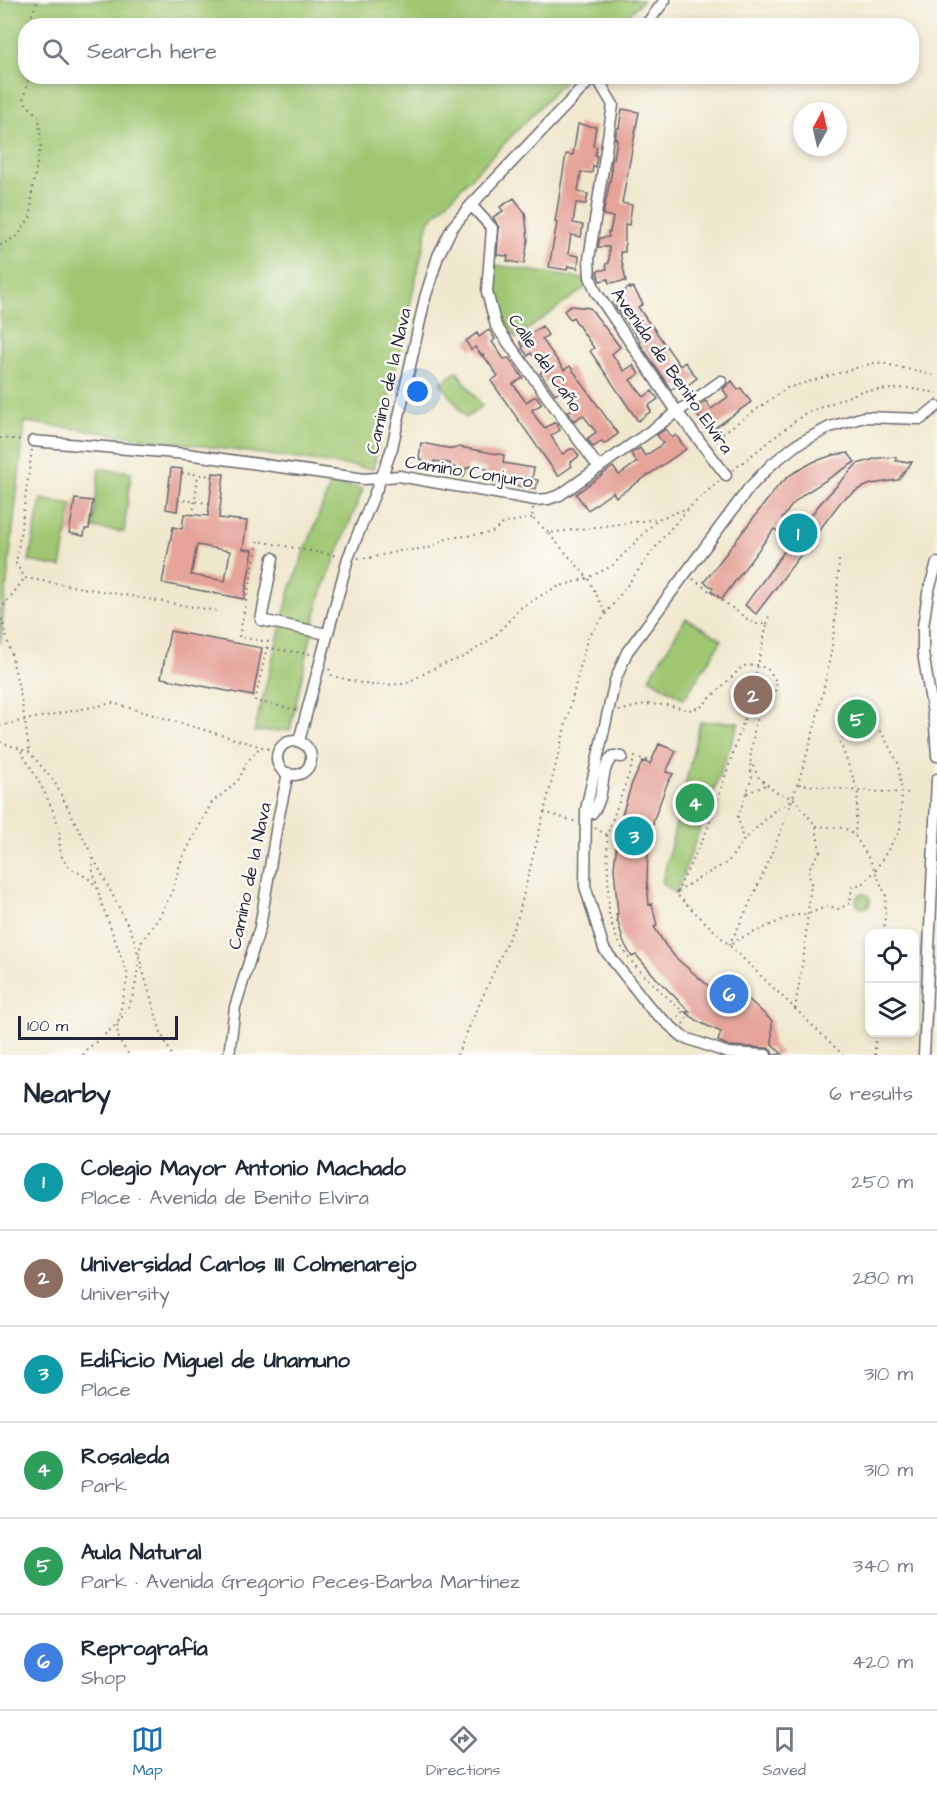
<!DOCTYPE html>
<html lang="en">
<head>
<meta charset="utf-8">
<style>
  body { margin:0; font-family:"Architects Daughter",sans-serif; background:#f6f6f7; color:#1f2937 }
  .controls { position:absolute; right:18px; bottom:18px; display:grid; overflow:hidden; border-radius:12px; box-shadow:0 3px 9px #0003 }
  .controls button { width:54px; height:54px; display:grid; place-items:center; padding:0; border:0; border-bottom:2px solid #e0e1e3; background:#fff; color:#1f2937; font:30px sans-serif }
  .compass { position:absolute; left:793px; top:102px; width:54px; height:54px; border-radius:50%; background:#fff; box-shadow:0 3px 9px #0003; rotate:8deg }
  .scale { position:absolute; left:18px; bottom:15px; width:160px; box-sizing:border-box; padding-left:6px; border:3px solid #22223b; border-top:0; font-size:16px; line-height:21px; white-space:nowrap; color:#22223b; -webkit-text-stroke:4px #fdfcf7; paint-order:stroke }
  .you { position:absolute; left:418px; top:392px; width:21px; height:21px; margin:-15px; border:4px solid #fff; border-radius:50%; background:#1a73e8; box-shadow:0 0 0 9px #1a73e833 }
  .badge { display:grid; place-items:center; width:39px; height:39px; border-radius:50%; background:#1f6fb2; color:#fff; font-size:20px; font-weight:700 }
  .pin { position:absolute; translate:-50% -50%; border:3px solid #fff; box-shadow:0 2px 6px #0006 }
  .list { margin:0; padding:0; list-style:none }
  h2 { display:flex; justify-content:space-between; align-items:center; height:78px; margin:0; padding:0 24px; font-size:26px }
  h2 small { font-size:20px; font-weight:400; color:#747a83 }
  .list li { display:grid; grid-template-columns:39px 1fr auto; gap:18px; align-items:center; box-sizing:border-box; height:96px; padding:0 24px; border-top:2px solid #e0e1e3 }
  .list b { display:block; font-size:22px; white-space:nowrap }
  .list p { margin:0; font-size:20px; white-space:nowrap; color:#747a83 }
  .list em { font-size:20px; font-style:normal; color:#747a83 }
  .icon { flex:none; width:33px; height:33px; fill:none; stroke:currentColor; stroke-width:2; stroke-linecap:round; stroke-linejoin:round }
  .map { position:relative; flex:none; width:937px; height:1055px; overflow:hidden }
  .search { position:absolute; background:#fff; box-shadow:0 3px 9px #0003; left:18px; right:18px; top:18px; height:66px; display:flex; align-items:center; gap:15px; box-sizing:border-box; padding:0 21px; border-radius:24px; color:#747a83; font-size:22px }
  .sheet { height:654px; background:#fff }
  nav { display:flex; justify-content:space-around; align-items:center; box-sizing:border-box; height:84px; border-top:2px solid #e0e1e3; background:#fff; font-size:16px; color:#747a83 }
  nav a { display:grid; justify-items:center; gap:3px }
  nav .on { color:#1f6fb2 }
  .map>svg:first-child { display:block }
</style>
</head>
<body>
<div class="map">
<svg width="937" height="1055" viewBox="0 0 937 1055">
  <rect width="100%" height="100%" fill="#fdfcf7"/>
  <filter id="ink" filterUnits="userSpaceOnUse"><feTurbulence type="fractalNoise" baseFrequency=".0167" numOctaves="2"/><feDisplacementMap in="SourceGraphic" scale="12" xChannelSelector="R" yChannelSelector="G"/><feConvolveMatrix kernelMatrix="1 2 1 2 8 2 1 2 1" color-interpolation-filters="sRGB"/></filter>
  <filter id="wash" filterUnits="userSpaceOnUse"><feTurbulence type="fractalNoise" baseFrequency=".008" numOctaves="4" result="noise"/><feDisplacementMap in="SourceGraphic" scale="24" xChannelSelector="R" yChannelSelector="G"/><feGaussianBlur stdDeviation="1.35" result="paint"/><feColorMatrix in="noise" values="0 0 0 0 0 0 0 0 0 0 0 0 0 0 0 0 0 1.4 0 .05"/><feComposite in="paint" operator="in"/></filter>
  <g filter="url(#wash)">
    <rect width="100%" height="100%" fill="#f0e8ce"/>
    <!-- green -->
    <path fill="#9fc772" stroke="#607456" stroke-width="1.5" d="M0,0H643L618,26H26V76L569,77L429,221L373,469L25,422L0,644Z
      M495,265L583,279L585,288L516,338C496,309 494,300 495,265Z
      M457,371L482,406L466,418L441,383Z
      M99,469L131,472L124,532L93,528Z
      M331,483L363,489L320,597L290,730L254,732L290,590Z
      M41,499L72,505L61,567L29,561Z
      M686,618L722,640L684,699L649,678Z
      M849 719a8 8 0 1 1 16 0a8 8 0 1 1-16 0Z
      M700,722H739L676,894L662,883Z
      M856 901a7 7 0 1 1 14 0a7 7 0 1 1-14 0Z"/>
    <g id="blocks">
      <!-- building -->
      <path fill="#e5a39a" fill-rule="evenodd" d="M622,109L639,112L622,203L632,205L629,225L625,224V252H620L626,281L609,283L608,279L600,281L597,271L607,269L606,264L609,263V247H598L600,238L609,237L608,232H610L613,217L603,215L612,170L611,169L612,159H614L617,139H615L617,128H619Z
        M578,124L596,127L593,146L597,147L595,156H597L595,167L593,166L592,173L581,172L578,192L588,194L586,204L576,203L573,223L583,225L581,237L571,235L568,254L579,256L578,268L568,266L567,270L549,267L557,223L555,222L566,154L573,155Z
        M514,198L525,213L528,240L524,264L507,261L508,256L497,255L499,228L493,217L503,211L500,207Z
        M630,287V289L633,287L643,304L638,307L651,326H652L680,366L685,362L697,378L684,388L680,383L671,390L639,342L640,341L613,303L621,298L619,295Z
        M571,306L590,308L620,347L612,354L624,371L633,365L639,374L630,380L644,397L652,391L658,399L648,406L651,411L638,421L590,351L594,348L582,331L573,317L570,319L564,311Z
        M542,326L548,335L542,339L564,370L570,366L618,434L604,444L602,441L593,447L587,439L596,432L583,415L574,421L568,412L576,406L575,402L564,388L555,394L540,373L544,370L531,353L528,356L522,348L523,347L520,342Z
        M489,330L495,339L492,342L504,359L509,358L523,378L513,384L520,394L526,402L534,397H537L542,404L532,410L537,419L545,428L555,422L560,430L551,436L560,451L563,454L570,449H574L579,456L570,463L572,466L558,476L491,381L498,376L483,355L482,356L475,347L471,350L466,341L477,333L479,337Z
        M732,381L738,390L741,388L751,402L709,432L698,416L701,414L696,408L706,401L711,409L728,397L723,389Z
        M666,429L672,438L676,435L686,449L616,497L613,492L588,510L576,494L613,467L619,475L637,462L631,454L640,448L645,456L660,446L663,443L657,435Z
        M421,443L453,449L459,447L504,455L503,463L534,468L532,479L538,480L536,489L485,480L487,469L470,466L469,468H466L464,477L453,475L455,467L450,466V463L434,461L432,471L422,470L423,460L419,459Z
        M848,453L855,462L804,494L792,505L782,519L799,532L818,506L857,464L878,458L896,457V461L912,462L898,480L871,484L859,489L842,500L756,614L745,605L792,541L774,529L722,599L711,591L713,588L704,582L778,486L790,475L813,462L833,455Z
        M171,468L182,469L177,511L166,509Z
        M213,473L224,474L219,518L247,521L243,549L253,550L244,599L162,583L173,527L182,529L184,514L208,516ZM197,545L230,551L225,581L191,575Z
        M75,499L93,501L89,529H85L84,536L69,533Z
        M170,631L262,648L253,696L161,678Z
        M659,744L676,751L666,772L673,774L667,784L654,819L648,847L647,882L649,905L652,904L657,926L654,927L666,946L676,958L711,988L718,991L727,979L772,1021V1044L782,1054L773,1055L771,1049L767,1048L729,1046L718,1041L721,1032L701,1023L685,1012H690L658,980L636,955L632,957L623,941L616,914H618L614,868L619,825L632,783L643,761L650,764Z"/>
    </g>
  </g>
  <g filter="url(#ink)">
    <use href="#blocks" fill-opacity="0" stroke="#6a676e" stroke-width="1.5"/>
    <g fill="none" stroke-linecap="round" stroke-linejoin="round">
      <defs>
        <path id="minor" d="M645,26L665,0
          M596,76L613,105L589,259L590,277L596,292L678,413L726,475
          M471,205L492,228L487,292L496,326L599,468
          M33,441L187,454L365,479L399,476L535,500L548,499L560,495L721,381
          M273,558L261,620L327,634
          M937,563L928,593L923,626V653L935,726L937,756
          M299,741L348,558L382,476L392,448L425,298L438,256L452,228L471,205L594,76
          M277 758a17 17 0 1 1 34 0a17 17 0 1 1-34 0Z
          M586,809L592,813C607,797 598,770 613,756L622,757
          M229,1055L235,1007L260,927L277,825L288,773
          M766,1055L728,1053L683,1037L651,1009L604,949L585,886L586,809L615,681L627,652L749,488L772,464L796,445L830,427L864,417L921,419L937,406
          M924,1055L937,779"/>
      </defs>
      <!-- minor casing -->
      <use href="#minor" stroke="#6a676e" stroke-width="13"/>
      <!-- path -->
      <path stroke="#6a676e" stroke-width="2" stroke-dasharray="1.5 4.5" stroke-linecap="butt" d="M27,26L38,0
        M26,29L19,45L26,65
        M0,245L18,236L31,216L32,190L41,144L39,117L23,100L29,76
        M0,438L24,440
        M713,440L787,388L877,362L937,376
        M32,450L16,564L25,578L217,611
        M733,470L804,414L862,391L907,388L937,393
        M182,473L213,476
        M178,500L210,503
        M533,508L532,518L549,533L658,519L688,508
        M193,515L198,475
        M549,534L588,578L606,614
        M358,558H369L400,551L429,548L448,538L491,533L504,523L532,518
        M693,579L754,624H767L749,705L708,828L676,894L843,1055
        M0,610L25,578
        M0,613C13,659 24,705 29,752
        M767,624L769,615
        M267,648L310,654
        M329,669L332,676L370,685L405,684L438,666L464,657L494,637L520,608L554,588L588,578L612,566L658,519
        M296,710L255,701L268,642L239,637L258,541L337,556
        M619,711L645,704L667,705L689,710L701,707L743,666L758,665L769,670L777,683L774,697L762,707L755,726L750,760L759,778L776,792L794,799L816,826L845,828L855,836L871,862L886,896L884,933
        M0,726L25,720L113,703L279,752
        M850,727L840,742L858,791L855,835
        M0,742L29,752L54,781L132,933L161,1033L172,1055
        M21,751C35,775 50,799 58,825C61,835 58,847 62,857C71,875 86,871 96,887
        M799,784L858,791L912,793
        M747,793L766,785
        M544,812L576,822
        M595,828L607,835L635,757L651,761
        M607,835L609,914L612,925L618,921
        M743,841L738,816L752,778L750,763
        M92,858L93,871L101,902L128,975L117,1028L119,1040L129,1055
        M678,892L692,882L728,862L743,841L774,811L794,799
        M612,925C622,962 657,986 683,1012H681L678,1018
        M732,944L739,939L791,916L808,914L828,906L839,909L850,903L852,887L864,883L875,871L900,830L902,794L898,763L883,735L866,715
        M729,945C778,850 812,757 831,652C836,622 837,590 839,560
        M139,954L141,943L160,916L173,889L181,861L212,802L229,789L239,779L247,762L261,746
        M795,1009L804,953L811,883L808,870L820,852L816,826
        M683,1024L689,1014
        M83,1055L85,1051C99,1039 117,1027 126,1011C134,998 138,975 138,960
        M457,1055L518,917L587,639L664,536L690,507L719,481
        M875,1055V1032"/>
      <!-- minor -->
      <use href="#minor" stroke="#fff" stroke-width="10"/>
    </g>
  </g>
  <g text-anchor="middle" dominant-baseline="central" stroke-width="5" stroke-linejoin="round" paint-order="stroke">
    <!-- street labels -->
    <g font-size="18" fill="#22223b" stroke="#fdfcf7">
      <text transform="translate(545 363) rotate(55)">Calle del Caño</text>
      <text transform="translate(672 371) rotate(55)">Avenida de Benito Elvira</text>
      <text transform="translate(389 381) rotate(-77)">Camino de la Nava</text>
      <text transform="translate(469 472) rotate(9)">Camino Conjuro</text>
      <text transform="translate(250 876) rotate(-78)">Camino de la Nava</text>
    </g>
  </g>
</svg>
<div class="controls">
<button><svg class="icon" aria-label="locate" viewBox="0 0 24 24"><circle cx="12" cy="12" r="6"/><path d="M12 2v4M12 18v4M2 12h4M18 12h4"/></svg></button>
<button><svg class="icon" aria-label="layers" viewBox="0 0 24 24"><path d="M12 4l9 5-9 5-9-5zM3 14l9 5 9-5"/></svg></button>
</div>
<svg class="compass" viewBox="-18 -18 36 36"><path d="M0-13l5 13h-10z" fill="#e53935"/><path d="M0 13l5-13h-10z" fill="#747a83"/></svg>
<div class="scale">100 m</div>
<div class="you"></div>
<div class="pin badge" style="left:798px;top:533px;background:#0f9aa8">1</div>
<div class="pin badge" style="left:753px;top:695px;background:#8d6e63">2</div>
<div class="pin badge" style="left:634px;top:836px;background:#0f9aa8">3</div>
<div class="pin badge" style="left:695px;top:803px;background:#2e9e5b">4</div>
<div class="pin badge" style="left:857px;top:719px;background:#2e9e5b">5</div>
<div class="pin badge" style="left:729px;top:994px;background:#3f7fe0">6</div>
<div class="search"><svg class="icon" aria-label="search" viewBox="0 0 24 24"><circle cx="10" cy="10" r="6"/><path d="M15 15l6 6"/></svg>Search here</div>
</div>
<section class="sheet">
<h2>Nearby<small>6 results</small></h2>
<ul class="list">
<li><span class="badge" style="background:#0f9aa8">1</span><div><b>Colegio Mayor Antonio Machado</b><p>Place · Avenida de Benito Elvira</p></div><em>250 m</em></li>
<li><span class="badge" style="background:#8d6e63">2</span><div><b>Universidad Carlos III Colmenarejo</b><p>University</p></div><em>280 m</em></li>
<li><span class="badge" style="background:#0f9aa8">3</span><div><b>Edificio Miguel de Unamuno</b><p>Place</p></div><em>310 m</em></li>
<li><span class="badge" style="background:#2e9e5b">4</span><div><b>Rosaleda</b><p>Park</p></div><em>310 m</em></li>
<li><span class="badge" style="background:#2e9e5b">5</span><div><b>Aula Natural</b><p>Park · Avenida Gregorio Peces-Barba Martínez</p></div><em>340 m</em></li>
<li><span class="badge" style="background:#3f7fe0">6</span><div><b>Reprografía</b><p>Shop</p></div><em>420 m</em></li>
</ul>
</section>
<nav>
<a class="on"><svg class="icon" aria-label="map" viewBox="0 0 24 24"><path d="M3 6l6-2 6 2 6-2v14l-6 2-6-2-6 2zM9 4v14M15 6v14"/></svg>Map</a>
<a><svg class="icon" aria-label="directions" viewBox="0 0 24 24"><path d="M12 3l9 9-9 9-9-9zM9 14v-3h6M13 9l2 2-2 2"/></svg>Directions</a>
<a><svg class="icon" aria-label="saved" viewBox="0 0 24 24"><path d="M7 4h10v16l-5-4-5 4z"/></svg>Saved</a>
</nav>
</body>
</html>
